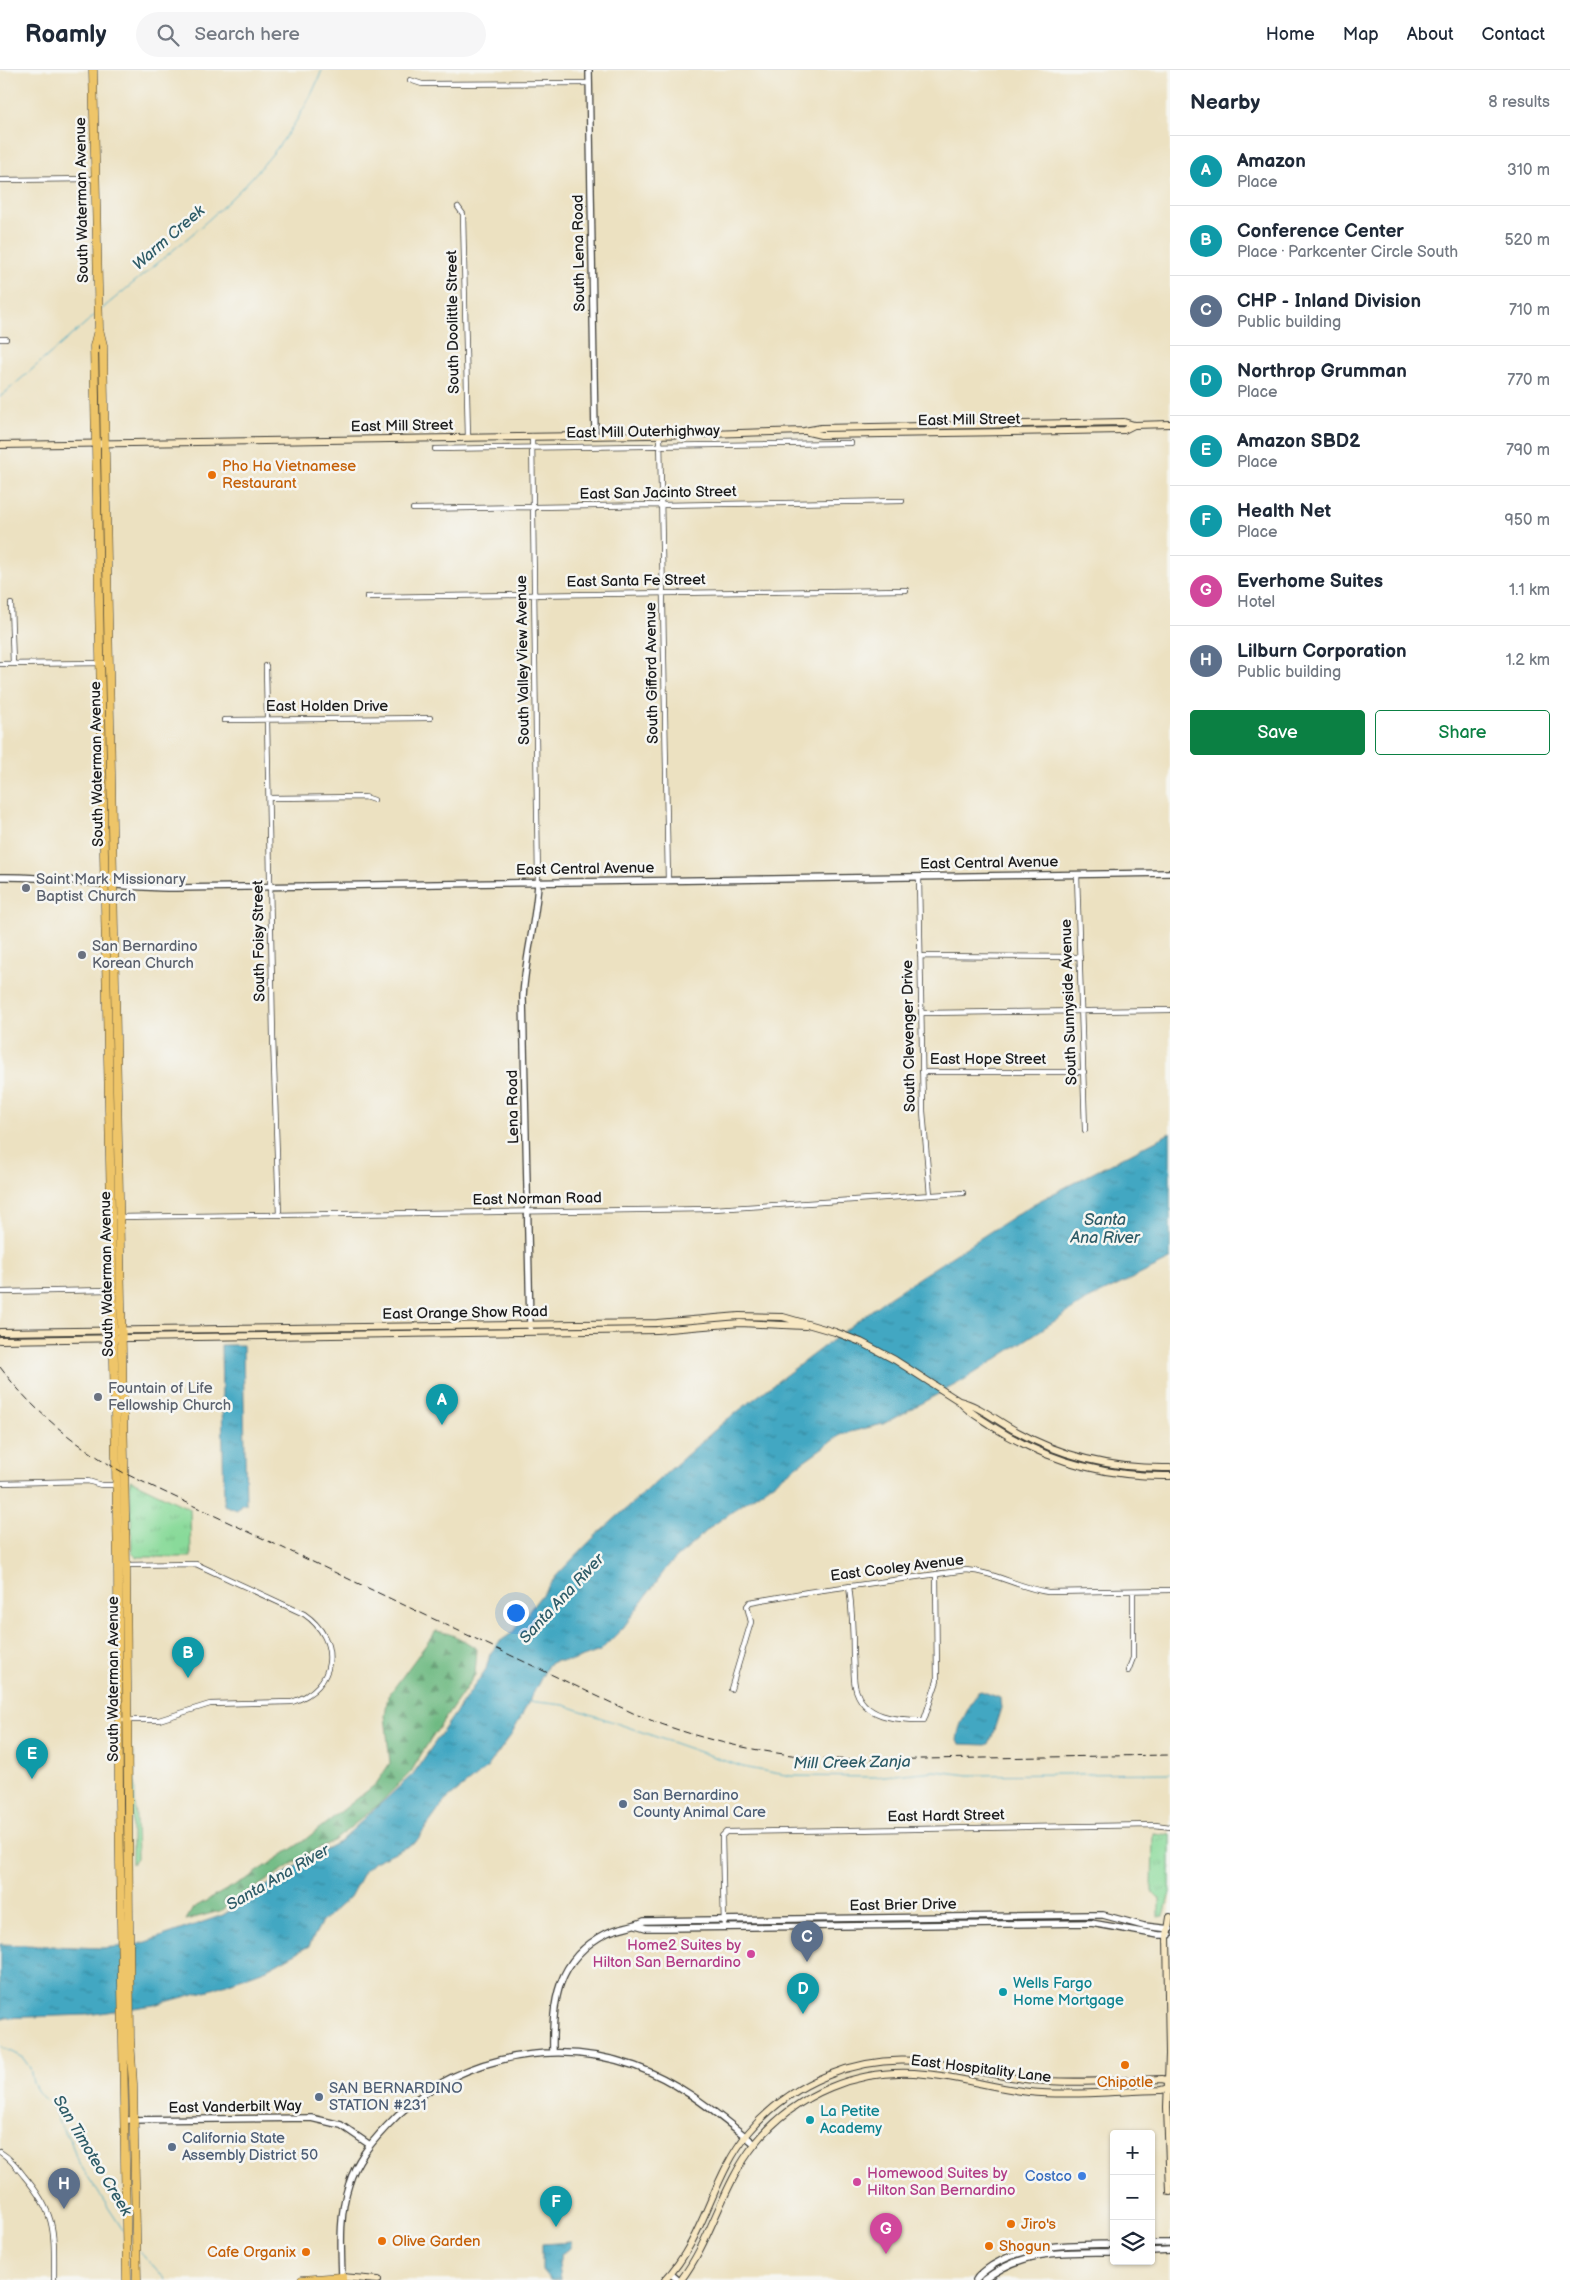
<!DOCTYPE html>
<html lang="en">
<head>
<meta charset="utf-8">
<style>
  body { margin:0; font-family:"Balsamiq Sans",sans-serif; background:#f6f6f7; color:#1f2937 }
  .controls { position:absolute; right:15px; bottom:15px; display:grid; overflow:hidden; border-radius:5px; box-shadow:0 1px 4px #0004 }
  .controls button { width:45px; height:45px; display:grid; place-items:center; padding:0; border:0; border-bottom:1px solid #e0e1e3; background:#fff; color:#1f2937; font:25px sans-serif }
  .you { position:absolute; left:515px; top:1542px; width:18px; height:18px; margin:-12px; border:4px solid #fff; border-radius:50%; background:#1a73e8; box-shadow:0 0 0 8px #1a73e833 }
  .badge { display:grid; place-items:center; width:32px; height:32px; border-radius:50%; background:#0b8043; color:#fff; font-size:16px; font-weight:700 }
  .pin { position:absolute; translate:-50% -41px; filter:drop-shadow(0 1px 2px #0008) }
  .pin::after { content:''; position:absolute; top:26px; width:18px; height:15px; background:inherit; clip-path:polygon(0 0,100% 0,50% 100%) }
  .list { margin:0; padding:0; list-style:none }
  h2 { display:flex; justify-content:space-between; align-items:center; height:65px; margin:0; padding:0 20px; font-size:21px }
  h2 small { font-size:16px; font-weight:400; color:#747a83 }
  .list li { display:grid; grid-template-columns:32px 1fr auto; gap:15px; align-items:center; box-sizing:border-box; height:70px; padding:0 20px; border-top:1px solid #e0e1e3 }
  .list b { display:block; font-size:19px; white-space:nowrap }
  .list p { margin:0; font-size:16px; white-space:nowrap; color:#747a83 }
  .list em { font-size:16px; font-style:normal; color:#747a83 }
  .actions { display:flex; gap:10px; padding:15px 20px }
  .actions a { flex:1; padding:11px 0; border:1px solid #0b8043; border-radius:5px; text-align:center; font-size:18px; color:#0b8043 }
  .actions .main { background:#0b8043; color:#fff }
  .icon { flex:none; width:28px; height:28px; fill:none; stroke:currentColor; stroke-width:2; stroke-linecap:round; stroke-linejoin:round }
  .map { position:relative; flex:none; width:1170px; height:2210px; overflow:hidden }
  header { display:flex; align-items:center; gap:30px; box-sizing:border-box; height:70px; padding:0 25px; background:#fff; border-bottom:1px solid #e0e1e3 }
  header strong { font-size:24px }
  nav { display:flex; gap:28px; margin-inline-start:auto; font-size:18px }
  .search { width:350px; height:45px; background:#f6f6f7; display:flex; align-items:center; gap:12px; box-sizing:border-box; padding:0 18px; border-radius:28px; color:#747a83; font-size:19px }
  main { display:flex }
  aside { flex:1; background:#fff }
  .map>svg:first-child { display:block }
</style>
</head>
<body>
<header>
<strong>Roamly</strong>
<div class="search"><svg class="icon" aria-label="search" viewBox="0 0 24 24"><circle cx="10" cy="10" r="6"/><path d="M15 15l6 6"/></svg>Search here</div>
<nav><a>Home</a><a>Map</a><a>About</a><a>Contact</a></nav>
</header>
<main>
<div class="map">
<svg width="1170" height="2210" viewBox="0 0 1170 2210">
  <defs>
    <pattern id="grass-tufts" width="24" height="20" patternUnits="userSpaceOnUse" patternTransform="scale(1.25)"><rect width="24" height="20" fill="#89da9a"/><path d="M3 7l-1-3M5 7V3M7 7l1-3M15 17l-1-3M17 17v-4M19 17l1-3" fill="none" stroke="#76ba84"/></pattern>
    <pattern id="forest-firs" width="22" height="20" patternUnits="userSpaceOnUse" patternTransform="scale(1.25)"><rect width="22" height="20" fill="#6eba82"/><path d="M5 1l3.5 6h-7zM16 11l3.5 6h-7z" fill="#5a966a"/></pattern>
    <pattern id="water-ripples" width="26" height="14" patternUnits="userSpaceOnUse" patternTransform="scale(1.25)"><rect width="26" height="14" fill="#42a7c2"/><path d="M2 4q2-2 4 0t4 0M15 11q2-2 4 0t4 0" fill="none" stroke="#36879d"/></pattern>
  </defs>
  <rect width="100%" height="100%" fill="#f6f6f2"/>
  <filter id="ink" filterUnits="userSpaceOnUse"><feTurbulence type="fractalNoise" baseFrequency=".02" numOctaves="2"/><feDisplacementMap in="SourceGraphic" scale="10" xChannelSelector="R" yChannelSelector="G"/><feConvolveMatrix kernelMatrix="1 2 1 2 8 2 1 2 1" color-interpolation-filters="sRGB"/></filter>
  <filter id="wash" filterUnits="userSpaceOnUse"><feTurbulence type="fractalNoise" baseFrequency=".0096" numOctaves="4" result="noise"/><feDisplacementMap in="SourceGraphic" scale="20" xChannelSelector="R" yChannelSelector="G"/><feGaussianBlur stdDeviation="1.12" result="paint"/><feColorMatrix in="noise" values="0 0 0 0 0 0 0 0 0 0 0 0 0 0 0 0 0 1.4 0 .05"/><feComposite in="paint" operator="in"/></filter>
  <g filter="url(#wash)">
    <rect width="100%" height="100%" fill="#ece1c1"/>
    <!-- grass -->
    <path fill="url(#grass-tufts)" stroke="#527b5b" d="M130,1410L190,1439L191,1487H136L132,1483Z
      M134,1681L137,1788L132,1794V1704Z
      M1153,1763L1170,1765V1822L1164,1846L1159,1847V1829L1152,1822Z"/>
    <!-- forest -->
    <path fill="url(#forest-firs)" stroke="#456b4f" d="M436,1561C452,1563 464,1570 477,1579L475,1605L423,1681L411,1702L378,1735L335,1770L304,1786L220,1841L186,1850L193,1838L248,1808L302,1772L376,1714L390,1693L385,1645L388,1626Z"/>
    <!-- water -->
    <path fill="url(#water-ripples)" stroke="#2f626f" d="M1170,1063V1190L1084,1232L964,1310L883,1354L842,1364L712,1456L668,1496L623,1558L600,1581L572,1591H555L548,1595L512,1664L486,1699L445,1731L415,1773L374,1792L364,1801L350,1827L321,1853L309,1876L267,1899L213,1919L154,1935L87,1945L0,1948V1874L102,1878L137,1875L223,1845L305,1790L339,1772L413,1704L486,1599L490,1584L499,1572L512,1563L557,1505L593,1468L725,1351L889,1227L1033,1134Z
      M221,1275H243L246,1434H241L237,1440L224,1435Z
      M981,1621L1000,1628L1001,1638L990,1673L986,1675L960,1674L957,1671C958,1653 969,1638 978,1622Z
      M571,2172V2178L561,2184L559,2194L561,2210H550L542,2200V2174Z"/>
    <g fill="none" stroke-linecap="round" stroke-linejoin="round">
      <!-- stream -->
      <path stroke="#42a7c2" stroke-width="1" d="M102,239C182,171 284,101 322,0
        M0,327L95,245
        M528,1631L564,1635L743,1697L791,1706L874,1707L935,1701L969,1705L1170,1703
        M0,1976L23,1988L30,1998L33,2013L38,2022L50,2033L55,2042L59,2053L71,2072L77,2090L123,2160
        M140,2181L166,2210"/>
    </g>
  </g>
  <g filter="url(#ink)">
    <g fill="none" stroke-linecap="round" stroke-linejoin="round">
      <defs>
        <path id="minor" d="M410,10L422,14L589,13
          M0,110L95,109
          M458,137L463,144L468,368
          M0,269H6
          M660,365L668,811
          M532,366L538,813
          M435,379L851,373
          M413,439L902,431
          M367,527L906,520
          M11,534L13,594
          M0,594L109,593
          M266,596L273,967L279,1145
          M224,650L430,648
          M269,728L365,727L374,730
          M1077,805L1085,1060
          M919,807L923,1041L930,1125
          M920,886L1080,887
          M921,943L1170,940
          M922,1002H1084
          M117,1147L714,1139L963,1123
          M0,1222L112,1220
          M0,1413L88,1411L101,1415H115
          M849,1516C852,1539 853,1562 853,1585C854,1595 853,1606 855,1616C862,1649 897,1650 924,1650L937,1611L936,1504
          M1128,1601L1133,1588V1521
          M731,1619L751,1552L747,1536L750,1532L808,1522L966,1500C995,1502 1019,1518 1048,1522L1170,1520
          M119,1650H159L210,1634L292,1632C337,1618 342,1570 304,1544L196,1494L124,1495
          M724,1857L722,1766L726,1762L1155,1755L1170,1757
          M0,2082C10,2088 17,2097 24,2106C57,2145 54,2162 54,2210"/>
        <path id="tertiary" d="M589,0L595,365
          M0,807C59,806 116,818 175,818L1170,803
          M530,1257L523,927C525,888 536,852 538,813
          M636,1855L646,1858H664L1091,1853L1159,1865H1169
          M553,1983C552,1932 556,1889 607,1863C619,1857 632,1857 644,1851L1090,1845H1103L1144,1856L1170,1859
          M125,2050L311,2048L341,2055L370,2075
          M1151,2173H1170
          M1151,2181L1170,2180
          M671,2204L678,2210
          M342,2207C341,2177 339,2143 349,2114C356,2091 370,2074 386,2057C448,1989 549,1966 635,1996C682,2013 717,2044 755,2074
          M976,2210C979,2204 987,2199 993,2195C1030,2173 1072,2175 1114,2174
          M984,2210C1024,2179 1065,2182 1114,2182"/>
        <path id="secondary" d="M808,362L821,365L1124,360L1134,355
          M0,375L710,364L804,361L821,358L1124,352L1134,355L1170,354
          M0,1262L657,1253L739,1246L783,1247L835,1262L861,1272L895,1290L959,1331C980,1336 997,1351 1016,1361C1064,1388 1116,1399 1170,1398
          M0,1270L657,1260L740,1253L805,1256
          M959,1331C968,1342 980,1348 992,1356C1046,1391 1106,1407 1170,1406
          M1170,1847L1167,1866L1169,1984L1167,2037L1170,2122
          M342,2207L378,2210
          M665,2210C705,2168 712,2106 749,2062C791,2012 859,1984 925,1992C961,1996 997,2007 1033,2010C1075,2014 1120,2010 1162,2009L1170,2011
          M681,2210C712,2169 722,2115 755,2074C796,2023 859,1997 925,2004C960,2007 994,2018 1029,2022C1072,2026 1118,2021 1161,2020L1170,2018"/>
        <path id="primary" d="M93,0L99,259L103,275L105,386L126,1495L130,1970L133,2014L137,2210
          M98,260L94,276L118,1495L119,1732L127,2210
          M302,2210L342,2207V2210"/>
      </defs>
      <!-- minor casing -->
      <use href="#minor" stroke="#3b3a35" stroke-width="6"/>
      <!-- tertiary casing -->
      <use href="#tertiary" stroke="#3b3a35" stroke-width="8"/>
      <!-- secondary casing -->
      <use href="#secondary" stroke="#3b3a35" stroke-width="8"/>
      <!-- primary casing -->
      <use href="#primary" stroke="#3b3a35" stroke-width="9"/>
      <!-- minor -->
      <use href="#minor" stroke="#fff" stroke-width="4.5"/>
      <!-- tertiary -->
      <use href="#tertiary" stroke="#fff" stroke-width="5.5"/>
      <!-- secondary -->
      <use href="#secondary" stroke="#f8e8c3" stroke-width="6"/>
      <!-- primary -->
      <use href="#primary" stroke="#eec569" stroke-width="8"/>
      <!-- rail -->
      <path stroke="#1c1c1c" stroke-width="1" stroke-dasharray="8 4" stroke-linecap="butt" d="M0,1297C33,1341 76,1376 124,1403L633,1643C707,1674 781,1688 860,1690L1170,1685"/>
    </g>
  </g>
  <!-- markers -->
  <g fill="#e8710a" stroke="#f6f6f2" stroke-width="2">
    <circle cx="212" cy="405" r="5"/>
    <circle cx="1125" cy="1995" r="5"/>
    <circle cx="1011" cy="2154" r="5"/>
    <circle cx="382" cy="2171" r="5"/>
    <circle cx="989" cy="2176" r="5"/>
    <circle cx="306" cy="2182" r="5"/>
  </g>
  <g fill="#6b7280" stroke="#f6f6f2" stroke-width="2">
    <circle cx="26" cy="818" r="5"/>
    <circle cx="82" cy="885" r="5"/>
    <circle cx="98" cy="1327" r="5"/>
  </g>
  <g fill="#5c6f8a" stroke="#f6f6f2" stroke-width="2">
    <circle cx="623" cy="1734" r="5"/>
    <circle cx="319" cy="2027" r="5"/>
    <circle cx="172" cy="2077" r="5"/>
  </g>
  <g fill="#d1479c" stroke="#f6f6f2" stroke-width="2">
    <circle cx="751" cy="1884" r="5"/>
    <circle cx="857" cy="2112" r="5"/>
  </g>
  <g fill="#0f9aa8" stroke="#f6f6f2" stroke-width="2">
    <circle cx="1003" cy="1922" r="5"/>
    <circle cx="810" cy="2050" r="5"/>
  </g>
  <circle fill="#3f7fe0" stroke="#f6f6f2" stroke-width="2" cx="1082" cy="2106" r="5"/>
  <g text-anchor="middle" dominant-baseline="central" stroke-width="5" stroke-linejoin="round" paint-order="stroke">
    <!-- street labels -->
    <g font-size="15" fill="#1c1c1c" stroke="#f6f6f2">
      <text transform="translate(82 130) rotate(-91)">South Waterman Avenue</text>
      <text transform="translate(579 183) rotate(-91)">South Lena Road</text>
      <text transform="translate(453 252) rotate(-91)">South Doolittle Street</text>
      <text transform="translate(969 350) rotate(-1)">East Mill Street</text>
      <text transform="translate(402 356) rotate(-1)">East Mill Street</text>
      <text transform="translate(643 362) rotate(-1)">East Mill Outerhighway</text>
      <text transform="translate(658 423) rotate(-1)">East San Jacinto Street</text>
      <text transform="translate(636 511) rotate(-1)">East Santa Fe Street</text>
      <text transform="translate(523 590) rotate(-91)">South Valley View Avenue</text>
      <text transform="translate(652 603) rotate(-91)">South Gifford Avenue</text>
      <text x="327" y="636">East Holden Drive</text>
      <text transform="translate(97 694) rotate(-91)">South Waterman Avenue</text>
      <text transform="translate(989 793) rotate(-1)">East Central Avenue</text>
      <text transform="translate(585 799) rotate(-1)">East Central Avenue</text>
      <text transform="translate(259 871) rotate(-91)">South Foisy Street</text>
      <text transform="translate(1069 932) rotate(-92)">South Sunnyside Avenue</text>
      <text transform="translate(909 966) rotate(-91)">South Clevenger Drive</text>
      <text x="988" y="989">East Hope Street</text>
      <text transform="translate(513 1037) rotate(-91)">Lena Road</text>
      <text transform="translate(537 1129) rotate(-1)">East Norman Road</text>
      <text transform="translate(107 1204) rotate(-91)">South Waterman Avenue</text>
      <text transform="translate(465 1243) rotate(-1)">East Orange Show Road</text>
      <text transform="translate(897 1498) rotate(-7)">East Cooley Avenue</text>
      <text transform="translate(113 1609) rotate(-90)">South Waterman Avenue</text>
      <text transform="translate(946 1746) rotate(-1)">East Hardt Street</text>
      <text transform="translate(903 1835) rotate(-1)">East Brier Drive</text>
      <text transform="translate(981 1999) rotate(7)">East Hospitality Lane</text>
      <text transform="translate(235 2037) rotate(-1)">East Vanderbilt Way</text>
    </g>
    <!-- food labels -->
    <g font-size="15" fill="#c56008" stroke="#f6f6f2" text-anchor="start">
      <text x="222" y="396">Pho Ha Vietnamese<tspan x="222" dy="17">Restaurant</tspan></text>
      <text x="1125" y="2012" text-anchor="middle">Chipotle</text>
      <text x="1021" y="2154">Jiro's</text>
      <text x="392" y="2171">Olive Garden</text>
      <text x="999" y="2176">Shogun</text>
      <text x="296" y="2182" text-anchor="end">Cafe Organix</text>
    </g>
    <!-- worship labels -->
    <g font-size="15" fill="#5b616d" stroke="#f6f6f2" text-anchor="start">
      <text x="36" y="809">Saint Mark Missionary<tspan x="36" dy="17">Baptist Church</tspan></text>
      <text x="92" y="876">San Bernardino<tspan x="92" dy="17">Korean Church</tspan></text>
      <text x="108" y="1318">Fountain of Life<tspan x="108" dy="17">Fellowship Church</tspan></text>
    </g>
    <!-- service labels -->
    <g font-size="15" fill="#4e5e75" stroke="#f6f6f2" text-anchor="start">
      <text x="633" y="1725">San Bernardino<tspan x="633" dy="17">County Animal Care</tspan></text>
      <text x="329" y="2018">SAN BERNARDINO<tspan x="329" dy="17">STATION #231</tspan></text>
      <text x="182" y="2068">California State<tspan x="182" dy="17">Assembly District 50</tspan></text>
    </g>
    <!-- hotel labels -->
    <g font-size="15" fill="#b23c85" stroke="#f6f6f2" text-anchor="end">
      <text x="741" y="1875">Home2 Suites by<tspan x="741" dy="17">Hilton San Bernardino</tspan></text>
      <text x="867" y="2103" text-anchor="start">Homewood Suites by<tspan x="867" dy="17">Hilton San Bernardino</tspan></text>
    </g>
    <!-- culture labels -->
    <g font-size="15" fill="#0d838f" stroke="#f6f6f2" text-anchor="start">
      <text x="1013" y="1913">Wells Fargo<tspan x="1013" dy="17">Home Mortgage</tspan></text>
      <text x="820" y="2041">La Petite<tspan x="820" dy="17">Academy</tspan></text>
    </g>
    <!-- shop labels -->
    <g font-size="15" fill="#366cbe" stroke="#f6f6f2" text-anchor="end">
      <text x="1072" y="2106">Costco</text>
    </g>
    <!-- water labels -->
    <g font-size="16" font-style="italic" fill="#2d5b67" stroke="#f6f6f2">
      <text transform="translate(169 168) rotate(-41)">Warm Creek</text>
      <text x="1105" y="1150">Santa<tspan x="1105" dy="18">Ana River</tspan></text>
      <text transform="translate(562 1529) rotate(-47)">Santa Ana River</text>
      <text transform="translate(852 1693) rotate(-1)">Mill Creek Zanja</text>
      <text transform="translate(278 1808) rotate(-30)">Santa Ana River</text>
      <text transform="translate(92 2086) rotate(59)">San Timoteo Creek</text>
    </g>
  </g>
</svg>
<div class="controls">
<button>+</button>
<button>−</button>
<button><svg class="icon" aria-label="layers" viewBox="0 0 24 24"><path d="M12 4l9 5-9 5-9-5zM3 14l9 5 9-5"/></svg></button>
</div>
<div class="you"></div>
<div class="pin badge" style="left:442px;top:1355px;background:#0f9aa8">A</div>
<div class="pin badge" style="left:188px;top:1608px;background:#0f9aa8">B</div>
<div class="pin badge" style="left:807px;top:1892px;background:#5c6f8a">C</div>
<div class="pin badge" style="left:803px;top:1944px;background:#0f9aa8">D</div>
<div class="pin badge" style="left:32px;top:1709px;background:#0f9aa8">E</div>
<div class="pin badge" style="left:556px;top:2157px;background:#0f9aa8">F</div>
<div class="pin badge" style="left:886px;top:2184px;background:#d1479c">G</div>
<div class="pin badge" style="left:64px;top:2139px;background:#5c6f8a">H</div>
</div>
<aside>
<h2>Nearby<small>8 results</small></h2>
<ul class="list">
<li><span class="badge" style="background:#0f9aa8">A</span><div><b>Amazon</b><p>Place</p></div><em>310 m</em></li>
<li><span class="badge" style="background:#0f9aa8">B</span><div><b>Conference Center</b><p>Place · Parkcenter Circle South</p></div><em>520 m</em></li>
<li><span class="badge" style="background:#5c6f8a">C</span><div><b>CHP - Inland Division</b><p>Public building</p></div><em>710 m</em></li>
<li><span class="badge" style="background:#0f9aa8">D</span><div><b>Northrop Grumman</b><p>Place</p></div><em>770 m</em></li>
<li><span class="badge" style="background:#0f9aa8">E</span><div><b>Amazon SBD2</b><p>Place</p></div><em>790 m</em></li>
<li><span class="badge" style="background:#0f9aa8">F</span><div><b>Health Net</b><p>Place</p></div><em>950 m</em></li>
<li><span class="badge" style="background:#d1479c">G</span><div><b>Everhome Suites</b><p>Hotel</p></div><em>1.1 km</em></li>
<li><span class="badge" style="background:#5c6f8a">H</span><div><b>Lilburn Corporation</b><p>Public building</p></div><em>1.2 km</em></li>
</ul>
<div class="actions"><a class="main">Save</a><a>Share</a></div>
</aside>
</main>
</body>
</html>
